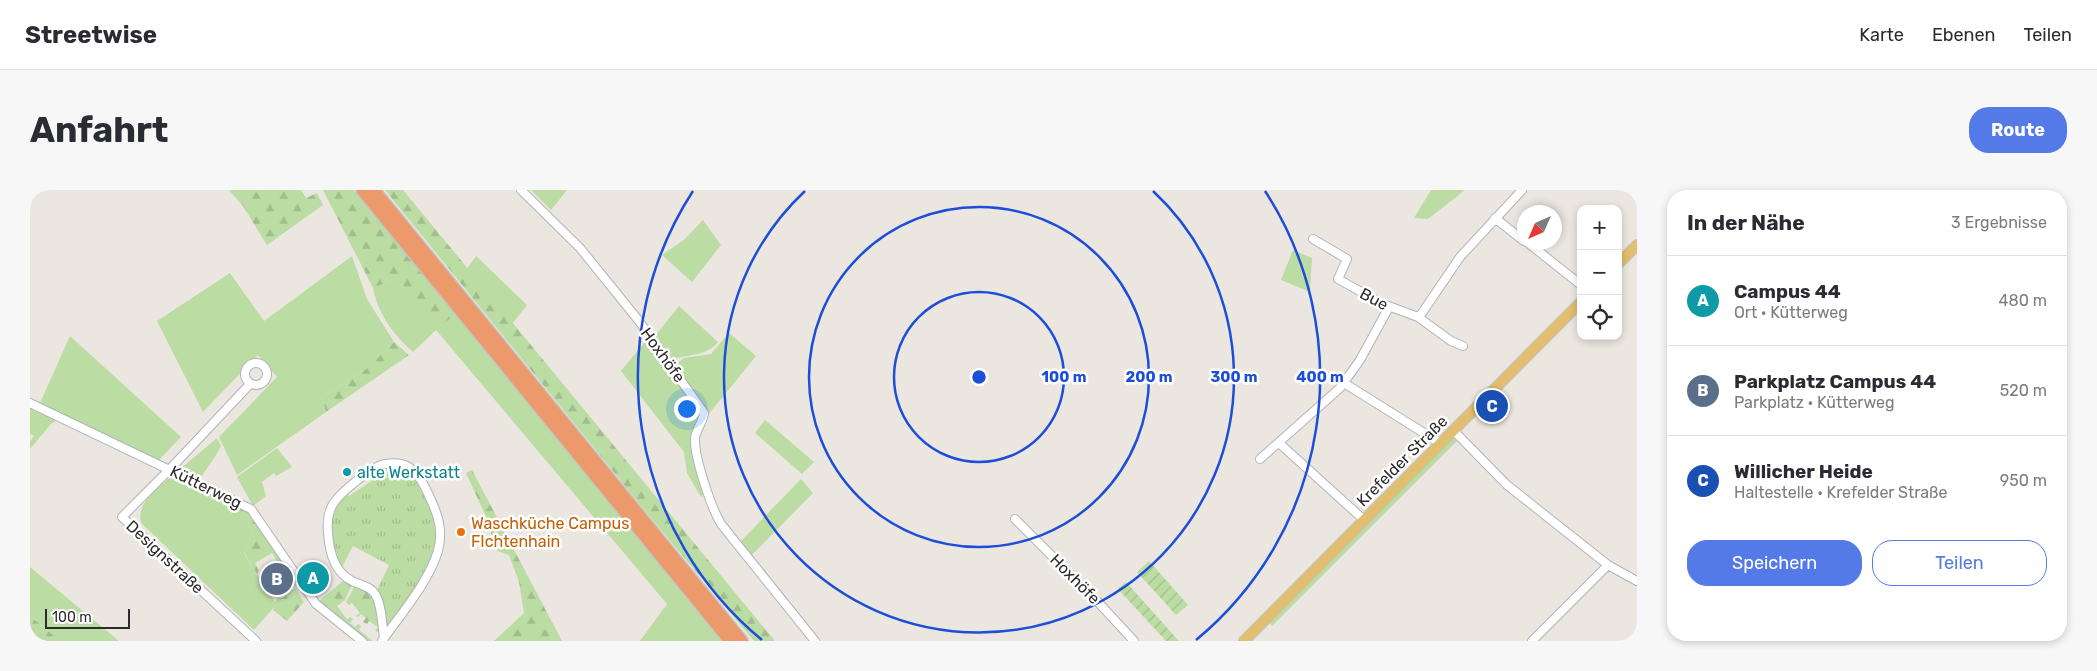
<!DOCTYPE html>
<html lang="de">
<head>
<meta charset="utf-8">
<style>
  body { margin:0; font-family:Rubik,sans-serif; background:#f7f7f7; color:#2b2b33 }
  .controls { position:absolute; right:15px; top:15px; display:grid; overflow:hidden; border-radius:10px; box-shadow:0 2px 8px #0003 }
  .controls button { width:45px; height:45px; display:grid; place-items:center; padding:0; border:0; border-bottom:1px solid #e1e1e2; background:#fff; color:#2b2b33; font:25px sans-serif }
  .compass { position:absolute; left:1487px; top:15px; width:45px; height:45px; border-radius:50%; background:#fff; box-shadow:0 2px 8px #0003; rotate:225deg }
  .scale { position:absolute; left:15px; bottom:12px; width:85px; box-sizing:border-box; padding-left:5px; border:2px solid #2c2c2c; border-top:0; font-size:14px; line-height:18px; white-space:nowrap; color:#2c2c2c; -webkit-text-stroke:4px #fff; paint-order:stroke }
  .you { position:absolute; left:656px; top:218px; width:18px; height:18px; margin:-12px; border:4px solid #fff; border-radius:50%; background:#1a73e8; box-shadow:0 0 0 8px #1a73e833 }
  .badge { display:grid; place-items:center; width:32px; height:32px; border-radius:50%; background:#537ae6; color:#fff; font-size:16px; font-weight:700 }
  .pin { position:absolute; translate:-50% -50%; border:2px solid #fff; box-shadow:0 1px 5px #0006 }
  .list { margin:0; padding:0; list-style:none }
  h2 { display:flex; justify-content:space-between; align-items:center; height:65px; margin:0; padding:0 20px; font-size:21px }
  h2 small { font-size:16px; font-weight:400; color:#7c7c81 }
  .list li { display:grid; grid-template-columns:32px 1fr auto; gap:15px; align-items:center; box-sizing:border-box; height:90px; padding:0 20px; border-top:1px solid #e1e1e2 }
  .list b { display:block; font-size:19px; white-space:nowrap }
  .list p { margin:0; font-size:16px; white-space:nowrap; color:#7c7c81 }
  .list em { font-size:16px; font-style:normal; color:#7c7c81 }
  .actions { display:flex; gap:10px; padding:15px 20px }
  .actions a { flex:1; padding:11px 0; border:1px solid #537ae6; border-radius:20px; text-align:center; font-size:18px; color:#537ae6 }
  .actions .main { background:#537ae6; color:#fff }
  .icon { flex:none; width:28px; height:28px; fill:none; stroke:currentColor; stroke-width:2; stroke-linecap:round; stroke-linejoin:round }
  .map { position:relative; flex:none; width:1607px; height:451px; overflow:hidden; border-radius:20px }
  header { display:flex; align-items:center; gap:30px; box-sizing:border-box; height:70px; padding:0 25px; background:#fff; border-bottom:1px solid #e1e1e2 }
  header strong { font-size:24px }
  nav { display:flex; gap:28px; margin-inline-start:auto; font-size:18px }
  .intro { display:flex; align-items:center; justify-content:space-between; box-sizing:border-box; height:120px; padding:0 30px }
  h1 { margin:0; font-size:35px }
  .button { padding:12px 22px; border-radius:20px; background:#537ae6; color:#fff; font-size:18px; font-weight:700 }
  main { display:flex; gap:30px; padding:0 30px }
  aside { flex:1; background:#fff; border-radius:20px; box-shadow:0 2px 8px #0003 }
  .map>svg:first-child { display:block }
</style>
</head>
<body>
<header>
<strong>Streetwise</strong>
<nav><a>Karte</a><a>Ebenen</a><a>Teilen</a></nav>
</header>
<div class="intro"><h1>Anfahrt</h1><a class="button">Route</a></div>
<main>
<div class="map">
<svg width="1607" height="451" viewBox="0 0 1607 451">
  <defs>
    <pattern id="forest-firs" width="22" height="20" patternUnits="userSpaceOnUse" patternTransform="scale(1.25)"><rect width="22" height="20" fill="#bbdca3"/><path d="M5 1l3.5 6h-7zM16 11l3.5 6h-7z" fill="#a1bd8c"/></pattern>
    <pattern id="park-tufts" width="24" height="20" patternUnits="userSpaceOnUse" patternTransform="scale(1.25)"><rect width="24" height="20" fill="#bbdca3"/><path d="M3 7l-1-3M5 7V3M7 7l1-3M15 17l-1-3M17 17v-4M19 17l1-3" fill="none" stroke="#a1bd8c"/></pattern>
    <pattern id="garden-furrows" width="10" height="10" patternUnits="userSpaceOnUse" patternTransform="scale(1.25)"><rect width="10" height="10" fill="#bbdca3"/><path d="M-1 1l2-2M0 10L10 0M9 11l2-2" fill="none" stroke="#a1bd8c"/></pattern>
  </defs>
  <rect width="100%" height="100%" fill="#ece6e0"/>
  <!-- grass -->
  <path fill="#bbdca3" d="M501,0H537L521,20Z
    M1401,0H1435L1398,29L1384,28Z
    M673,30L691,55L662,92L632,65L654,50Z
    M1263,60L1282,68L1280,102L1251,90Z
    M322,66L337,109L364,152L336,179L292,207L296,222L207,285L189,247L247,187L228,165L173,222L127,131L200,83L234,131Z
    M446,66L497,115L482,134L437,79Z
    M366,88L405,139L426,124L691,451H610L637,414L406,140L383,162C363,144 348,124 343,98Z
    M649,116L688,152C677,166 659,164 643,169L638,168L624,147Z
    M699,143L726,166L678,225L644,176L654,168L681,164Z
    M40,146L151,247L128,271L11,216L10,213Z
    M619,147L672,225L661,248L675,302L671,307L657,283L654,262L591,181Z
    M0,215L27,230L21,234L0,259V251L4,246L0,244Z
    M735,230L784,272L772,284L725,243Z
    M187,248L191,256C185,269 176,278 169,291L148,281Z
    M1420,248L1428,250L1242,436L1239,431Z
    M247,258L262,277L246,286L244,283L232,292L236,306L223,316L207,287Z
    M145,283L209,313C212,327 222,336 224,349L217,355L214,363L245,416L224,440L111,333C106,311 130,297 145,283Z
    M771,289L783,303L720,367L709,353Z
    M0,377L89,451H30L0,426Z"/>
  <!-- forest -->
  <path fill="url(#forest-firs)" d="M199,0H271L276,8L287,3L293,15L237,55L213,16Z
    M293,0H324L426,124L405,140L366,88L343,98Z
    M355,0H373L745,451H724L621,328Z
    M364,152L379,165L296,222L292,207L336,179Z
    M442,280L532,451H464L494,423L489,392L479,365L467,361L454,322L436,283Z
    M208,314L220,320L263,384L257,387L242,363L225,373L229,380L227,384L245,412L248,408H253L265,398L274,412L257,431L243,420L245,416L214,362L217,355L224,349C222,336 212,327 208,314Z
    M313,391L322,395L315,410L307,416L317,429L320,427L323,429L320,433L325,437L328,434L331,436L329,440L343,451H335L288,412Z
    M325,395L339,403L344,409L349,442L345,441L348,437L339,431L337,434L333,432L336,428L331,424L328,427L326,426L330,423L322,413L319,415L316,412Z
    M0,426L30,451H0Z"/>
  <!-- park -->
  <path fill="url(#park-tufts)" d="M365,276C381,281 390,291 397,306C403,319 407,331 408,346C408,372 372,419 357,439L352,414L347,400L359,375L323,356L311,379C302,361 295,336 304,317C306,311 313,306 317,302L319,306L343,290L340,285L352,278Z"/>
  <!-- garden -->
  <path fill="url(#garden-furrows)" d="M1119,371L1158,415L1146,425L1107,382Z
    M1096,392L1149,451H1136L1088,399Z"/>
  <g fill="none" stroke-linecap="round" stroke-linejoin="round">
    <defs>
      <path id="minor" d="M491,0L550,58L609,131L674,223C673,232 666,240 665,248C664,267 681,317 691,334L785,451
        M1465,28L1494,51
        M1283,49L1317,69L1308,89L1353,114L1388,127L1421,151L1433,156
        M1497,52L1551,95
        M1388,127L1392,123L1430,67L1492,0
        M215 184a11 11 0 1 1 22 0a11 11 0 1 1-22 0Z
        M1314,193L1410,253
        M220,194L140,279L92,327L226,451
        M0,213L221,319L286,414L332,451
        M1423,240L1477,295L1578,375L1607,391
        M1249,253L1334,330
        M1230,269L1310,198L1330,170L1359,117
        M985,329L1067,411L1104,451
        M352,451L354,448C372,423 399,391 408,361C413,342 409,327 401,310C396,299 389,282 377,276C371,273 362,273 355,274C341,277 308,304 302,316C298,324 297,333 298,342C299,361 304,382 322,391C330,395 340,396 345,404C352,415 352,435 354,448
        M1502,451L1578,375"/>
      <path id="major" d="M1588,74L1607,55
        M1214,451L1551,112"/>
      <path id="highway" d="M332,0L700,451
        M344,0L712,451"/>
    </defs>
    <!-- minor casing -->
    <use href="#minor" stroke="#b0b3bb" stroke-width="10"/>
    <!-- major casing -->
    <use href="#major" stroke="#c4c4c4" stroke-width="12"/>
    <!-- highway casing -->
    <use href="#highway" stroke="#c4c4c4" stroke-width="14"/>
    <!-- minor -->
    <use href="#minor" stroke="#fff" stroke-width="8"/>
    <!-- major -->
    <use href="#major" stroke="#e1be70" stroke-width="10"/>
    <!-- highway -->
    <use href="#highway" stroke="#ec996b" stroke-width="11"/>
  </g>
  <!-- distance rings -->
  <g fill="none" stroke="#1d4ed8" stroke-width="2.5">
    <circle cx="949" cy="187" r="85"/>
    <circle cx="949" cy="187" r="170"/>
    <path d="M1123 1A255 255 0 1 1 775 1"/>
    <path d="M732 450A341 341 0 0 1 663 1M1235 1A341 341 0 0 1 1166 450"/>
  </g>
  <!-- markers -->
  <circle fill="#0f9aa8" stroke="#fff" stroke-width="2" cx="317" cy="282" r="5"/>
  <circle fill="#e8710a" stroke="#fff" stroke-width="2" cx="431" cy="342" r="5"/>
  <g text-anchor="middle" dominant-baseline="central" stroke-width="5" stroke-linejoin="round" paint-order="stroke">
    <!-- street labels -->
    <g font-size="16" fill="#2c2c2c" stroke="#fff">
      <text transform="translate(1344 109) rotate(28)">Bue</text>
      <text transform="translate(633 165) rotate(54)">Hoxhöfe</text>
      <text transform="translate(1372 271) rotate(-45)">Krefelder Straße</text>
      <text transform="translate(176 297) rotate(26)">Kütterweg</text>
      <text transform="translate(135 367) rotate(43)">Designstraße</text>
      <text transform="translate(1045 389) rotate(45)">Hoxhöfe</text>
    </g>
    <!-- culture labels -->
    <g font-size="16" fill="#0d838f" stroke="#fff" text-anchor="start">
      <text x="327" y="282">alte Werkstatt</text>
    </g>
    <!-- food labels -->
    <g font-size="16" fill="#c56008" stroke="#fff" text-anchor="start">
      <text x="441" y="333">Waschküche Campus<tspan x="441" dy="18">FIchtenhain</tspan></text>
    </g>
  </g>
  <circle cx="949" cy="187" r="8" fill="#1d4ed8" stroke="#fff" stroke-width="2.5"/>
  <g font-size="15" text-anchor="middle" font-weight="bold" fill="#1d4ed8" stroke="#fff" stroke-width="5" stroke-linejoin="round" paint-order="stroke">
    <text x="1034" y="192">100 m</text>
    <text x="1119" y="192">200 m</text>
    <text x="1204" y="192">300 m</text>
    <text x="1290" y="192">400 m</text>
  </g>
</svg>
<div class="controls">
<button>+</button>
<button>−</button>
<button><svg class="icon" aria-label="locate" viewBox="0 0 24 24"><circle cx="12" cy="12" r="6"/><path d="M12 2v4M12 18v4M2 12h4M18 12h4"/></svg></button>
</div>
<svg class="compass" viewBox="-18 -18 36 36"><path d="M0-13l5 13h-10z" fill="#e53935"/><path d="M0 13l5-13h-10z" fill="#7c7c81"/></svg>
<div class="scale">100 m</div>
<div class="you"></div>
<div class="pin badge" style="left:283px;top:388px;background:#0f9aa8">A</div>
<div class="pin badge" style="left:247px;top:389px;background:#5c6f8a">B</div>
<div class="pin badge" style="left:1462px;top:216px;background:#1a4fb4">C</div>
</div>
<aside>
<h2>In der Nähe<small>3 Ergebnisse</small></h2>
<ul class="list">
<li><span class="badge" style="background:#0f9aa8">A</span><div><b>Campus 44</b><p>Ort · Kütterweg</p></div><em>480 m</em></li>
<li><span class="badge" style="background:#5c6f8a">B</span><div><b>Parkplatz Campus 44</b><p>Parkplatz · Kütterweg</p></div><em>520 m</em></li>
<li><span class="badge" style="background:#1a4fb4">C</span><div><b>Willicher Heide</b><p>Haltestelle · Krefelder Straße</p></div><em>950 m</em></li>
</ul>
<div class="actions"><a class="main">Speichern</a><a>Teilen</a></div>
</aside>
</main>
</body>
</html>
